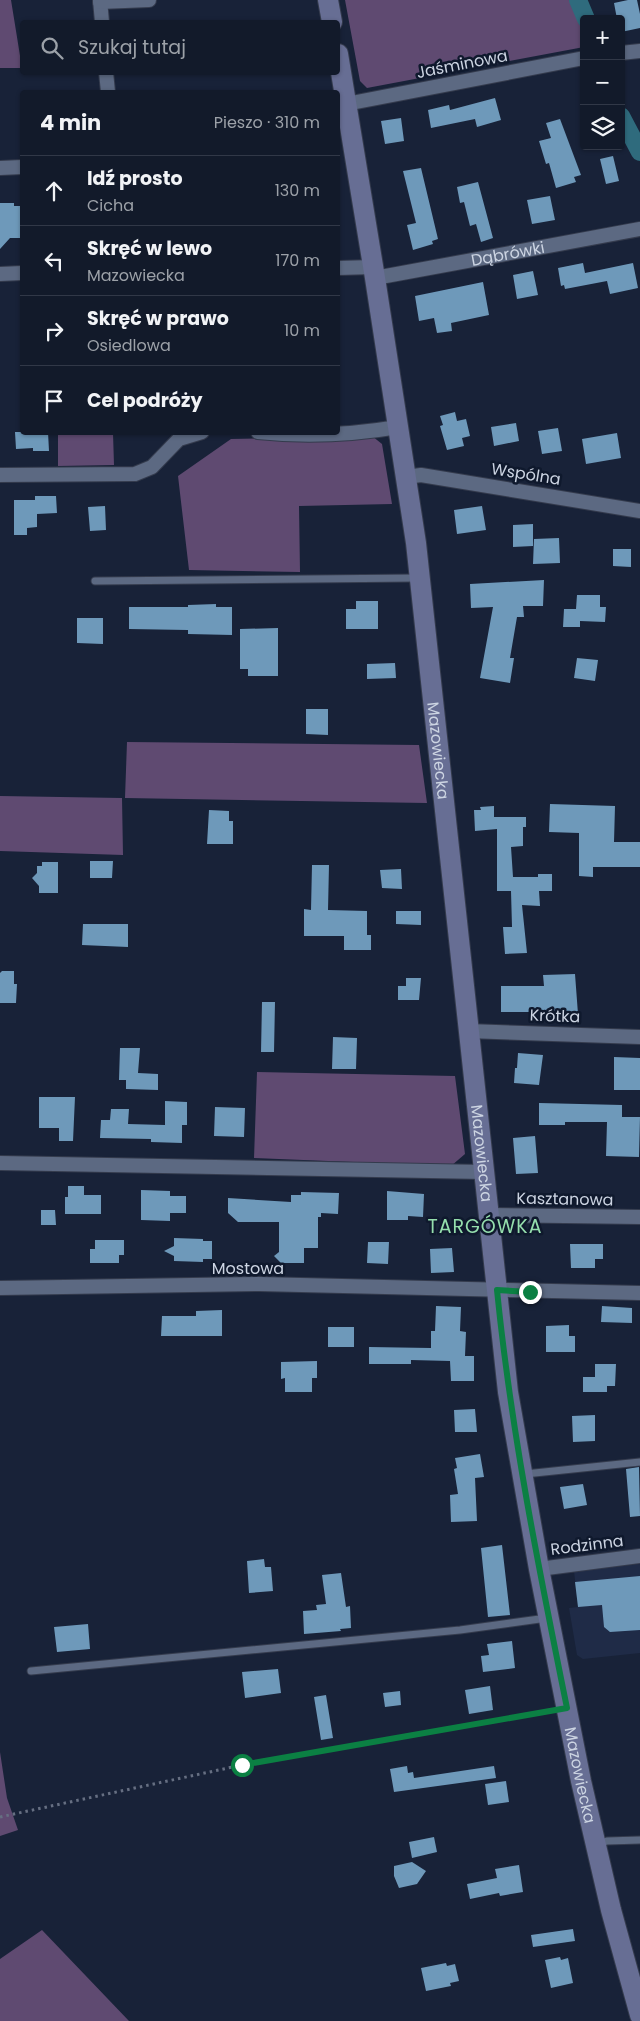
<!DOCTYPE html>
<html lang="pl">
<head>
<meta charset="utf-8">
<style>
  body { margin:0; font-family:Poppins,sans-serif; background:#1b2332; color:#f1f3f6 }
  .controls { position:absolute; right:15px; top:15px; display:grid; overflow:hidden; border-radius:5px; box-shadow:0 1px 4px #0004 }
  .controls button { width:45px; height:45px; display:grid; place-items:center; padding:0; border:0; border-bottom:1px solid #313847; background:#121a2a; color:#f1f3f6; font:25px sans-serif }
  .stop { position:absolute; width:15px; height:15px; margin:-11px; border:4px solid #0b8043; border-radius:50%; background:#fff }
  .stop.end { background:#0b8043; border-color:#fff; box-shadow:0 1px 5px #0008 }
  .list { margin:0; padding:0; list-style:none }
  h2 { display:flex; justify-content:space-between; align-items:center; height:65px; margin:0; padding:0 20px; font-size:21px }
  h2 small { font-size:16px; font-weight:400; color:#9ca1a8 }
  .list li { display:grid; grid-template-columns:32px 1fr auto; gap:15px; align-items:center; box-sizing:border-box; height:70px; padding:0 20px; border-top:1px solid #313847 }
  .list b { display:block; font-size:19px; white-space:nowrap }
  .list p { margin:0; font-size:16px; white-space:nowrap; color:#9ca1a8 }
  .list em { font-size:16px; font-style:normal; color:#9ca1a8 }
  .icon { flex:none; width:28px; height:28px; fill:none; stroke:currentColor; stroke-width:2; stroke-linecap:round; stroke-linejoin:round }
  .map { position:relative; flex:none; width:640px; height:2021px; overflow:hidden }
  .search { position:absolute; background:#121a2a; box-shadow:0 1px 4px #0004; left:20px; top:20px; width:320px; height:55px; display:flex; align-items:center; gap:12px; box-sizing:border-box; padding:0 18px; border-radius:5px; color:#9ca1a8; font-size:19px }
  .panel { position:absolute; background:#121a2a; box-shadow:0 1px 4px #0004; left:20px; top:90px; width:320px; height:345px; border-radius:5px }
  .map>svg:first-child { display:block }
</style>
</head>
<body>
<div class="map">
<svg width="640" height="2021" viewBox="0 0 640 2021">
  <rect width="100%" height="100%" fill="#182238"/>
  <!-- built -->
  <path fill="#1f2b47" d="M640,1564V1653L583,1659L577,1655L569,1608L578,1607L574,1571Z"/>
  <!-- forest -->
  <path fill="#5f4a71" d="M0,0H11L22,68H0Z
    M345,0H585L591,19H584V47L367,88L360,81Z
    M58,433H113L114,465L58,466Z
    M372,436L382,444L392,504L299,506L300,572L189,570L178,476L231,439Z
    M127,742L419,745L427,803L125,798Z
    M0,796L122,798L123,855L0,851Z
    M257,1072L455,1076L465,1154L451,1166L254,1158Z
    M0,1752L7,1798L18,1830L0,1836Z
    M42,1930L129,2021H0V1959Z"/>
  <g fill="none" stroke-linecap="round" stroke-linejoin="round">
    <!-- canal -->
    <path stroke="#2f6b7d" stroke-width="18" d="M578,0L586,19
      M621,116L640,152"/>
  </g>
  <!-- building -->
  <path fill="#6e99ba" d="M628,0H637L640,14V28L621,32V19H617L614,3Z
    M495,98L501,120L477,127L475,119L431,128L428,110L449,105L450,110Z
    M401,118L404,141L385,144L381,121Z
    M560,119L581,175L574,177L576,182L556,188L549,163L546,164L539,141L551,138L546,123Z
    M613,156L619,181L606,184L600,159Z
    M421,168L438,239L432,241L433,244L413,250L407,225L416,223L403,171Z
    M478,182L493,238L481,242L476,224L470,226L464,202L460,203L457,187Z
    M550,196L555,220L532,224L527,200Z
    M0,203H14V206H22V238H10L0,249Z
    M583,263L585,273L633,263L638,288L610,294L607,281L565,289L564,285L561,286L558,268Z
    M533,271L538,295L517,299L513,275Z
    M483,282L489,315L451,323L452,331L437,333L434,318L419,321L415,296Z
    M455,412L457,421L466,419L470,436L462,438L464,446L447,450L440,426L443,425L440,416Z
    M516,423L519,441L494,446L491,427Z
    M558,428L562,451L542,454L538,431Z
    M15,432H48L49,451H33V448L16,449Z
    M617,433L621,458L586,464L582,439Z
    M35,496H56L57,513L37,514V527L27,528V535H14V500H35Z
    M105,506L106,530L90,531L88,507Z
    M482,506L486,530L457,534L454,510Z
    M533,524V546L513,547V525Z
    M559,538L560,563L533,564L534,539Z
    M613,549H631V567L613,566Z
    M544,580L543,606H523L524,617H517L510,658H514L510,683L480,678L493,607L471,608L470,584Z
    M577,595H600V607H606L605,622L580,621V627H563L564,609H576Z
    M356,601H378V629H346V609H356Z
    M216,604V607H232V635L188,634V630L129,629V607H188V605Z
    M77,618H103V644L77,643Z
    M278,628V676H248V669H240V629Z
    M577,658L598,660L595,681L574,678Z
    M395,663L396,678L367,679V664Z
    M306,709H328V735L306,734Z
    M550,804L615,806L614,842H640V867H593V877L579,876V833L549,832Z
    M494,806V817H526V827H523V846L511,847L513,877H538V874H552V891H539L540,906L522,905L527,953L505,954L503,927H512L511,891H497V829L475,831L474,810H481L480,807Z
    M209,810L229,811V821H233V844H207Z
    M90,861H113L112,878H90Z
    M42,862H58V893H39V886L32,878L37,873V866H42Z
    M312,865H329L328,910L367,911V935H371V950H344V936H304V909L311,910Z
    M401,869L402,889L382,888L380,870Z
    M396,911H421V925L396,924Z
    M83,924H128V947L82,945Z
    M2,971H14V984H17L16,1003H0V973Z
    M575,974L578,1014L546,1017L545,1012H501V986H544L543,975Z
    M406,978H421L419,1000H398V986H406Z
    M262,1002H275L274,1052H261Z
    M333,1037L357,1038L356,1069H332Z
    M120,1048H140L138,1073L158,1074V1090L126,1089V1080H119Z
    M518,1053L543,1055L539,1085L514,1083L515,1068H517Z
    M614,1057L640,1058V1090H614Z
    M39,1097H75L73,1141H59V1128H39Z
    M165,1101L187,1102V1125H182V1143L151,1142V1139L100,1138L101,1120H110L111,1109H129L128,1124L165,1125Z
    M539,1103L622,1105V1117H640L639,1157L606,1156L607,1122H565V1125H539Z
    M215,1107L245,1108L244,1137L214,1136Z
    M535,1136L538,1173L516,1174L513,1138Z
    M68,1186H84V1195H101V1214H65V1197H68Z
    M141,1190L170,1191V1196H186V1213H170V1221L141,1220Z
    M387,1191L424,1194L423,1217L408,1216V1220H387Z
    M301,1192L339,1193L338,1214L321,1213V1217H318V1248H304V1263H281L274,1256L279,1252V1222H238L228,1213V1198L291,1202V1195H301Z
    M41,1210H55L56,1225H41Z
    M174,1238L203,1239V1241H212V1259H203V1262L174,1261V1256L164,1251L174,1246Z
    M95,1240H124V1255H119V1263H90V1249H95Z
    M368,1242H389L388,1264L367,1263Z
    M570,1244H603V1259H595V1268H571Z
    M452,1248L454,1272L431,1273L430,1249Z
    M436,1306L461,1307L460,1331L466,1332L465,1356H474V1381H451L450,1361L411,1360V1364H369V1347L431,1348V1331H435Z
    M602,1306L632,1308V1323L601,1322Z
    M222,1310V1336H161L162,1316H196V1311Z
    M569,1325V1336H575V1352H546V1326Z
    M328,1327H354V1347H328Z
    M317,1361V1378H312V1392H285V1378L281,1379V1362Z
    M595,1364H616L615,1386H607V1392H583V1377H595Z
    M475,1409L477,1432H455L454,1410Z
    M595,1415V1441L573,1442L572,1416Z
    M480,1454L484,1477L475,1478L477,1521L451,1522L450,1495L458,1494L454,1469L457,1468L455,1458Z
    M639,1467L640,1516L630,1517L626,1469Z
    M583,1484L587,1505L564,1509L560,1487Z
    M502,1545L510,1615L488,1617L481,1548Z
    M264,1559L265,1567H271L273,1591L249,1593L247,1561Z
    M341,1573L346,1607L350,1606L351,1628L340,1629L341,1631L304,1634L303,1611L317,1610L316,1605L326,1604L322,1575Z
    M640,1576V1630L610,1632L604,1627L602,1605L578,1607L575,1582Z
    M88,1624L90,1649L57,1652L54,1627Z
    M512,1641L515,1668L483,1672L481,1656L489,1655L487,1644Z
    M278,1669L281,1693L245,1698L242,1672Z
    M490,1686L493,1710L469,1714L465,1690Z
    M400,1691L401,1705L385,1707L383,1693Z
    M326,1695L333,1738L321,1740L314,1697Z
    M407,1766L408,1773L413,1772L414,1778L494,1766L496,1778L394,1792L390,1769Z
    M506,1781L509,1802L488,1805L485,1784Z
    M434,1837L437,1852L412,1858L409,1842Z
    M412,1862L426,1871L417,1884L399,1888L394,1876V1866Z
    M519,1865L523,1892L500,1896L499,1893L470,1899L467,1884L497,1878L495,1869Z
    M573,1929L575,1941L533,1947L531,1935Z
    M560,1957L561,1960L568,1958L573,1983L551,1988L545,1960Z
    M446,1963L447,1966L455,1964L459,1981L450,1983L451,1986L426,1991L421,1968Z"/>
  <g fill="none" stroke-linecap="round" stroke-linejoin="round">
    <defs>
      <path id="lane" d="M95,581L417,578
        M525,1474L640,1462
        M31,1671L460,1630L547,1618
        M598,1844L607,1841L640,1840"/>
      <g id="street">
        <path d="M100,0L102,22"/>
        <path d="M100,2L149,0"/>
        <path d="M621,53L640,51"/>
        <path d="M106,72L108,92"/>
        <path d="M346,104L584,58"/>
        <path d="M0,168L22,167"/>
        <path d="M338,268L373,267"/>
        <path d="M0,274L22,273"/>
        <path id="s1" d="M375,278L640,229"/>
        <path d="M258,432C305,437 351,435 398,427"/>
        <path d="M0,475L135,474L152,467L179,439L202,432"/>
        <path d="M406,477L421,475L640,511"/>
        <path d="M468,1031L640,1037"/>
        <path d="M0,1163L484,1172"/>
        <path d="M489,1215L640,1217"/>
        <path d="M0,1288L259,1284L640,1293"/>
        <path d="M539,1569L640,1556"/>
      </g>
      <g id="secondary">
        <path d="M328,0L332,22"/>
        <path id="s2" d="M338,54L375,278L416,543L508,1392L539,1569L581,1781L611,1910L640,2015"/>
      </g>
    </defs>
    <!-- lane casing -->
    <use href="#lane" stroke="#343b4d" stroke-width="9"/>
    <!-- street casing -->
    <use href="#street" stroke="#343b4d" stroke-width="16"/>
    <!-- secondary casing -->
    <use href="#secondary" stroke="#343b4d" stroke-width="22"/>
    <!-- path -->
    <path stroke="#666f82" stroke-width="3" stroke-dasharray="2.5 4" stroke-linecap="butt" d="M0,1817L242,1765L549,1712"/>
    <!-- lane -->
    <use href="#lane" stroke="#5c6982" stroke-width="7"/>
    <!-- street -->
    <use href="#street" stroke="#5c6982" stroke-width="14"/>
    <!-- secondary -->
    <use href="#secondary" stroke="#676e94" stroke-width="20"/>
  </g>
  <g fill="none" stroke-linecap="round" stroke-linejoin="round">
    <!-- route -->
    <path stroke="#0b8043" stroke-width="6" d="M242,1765L567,1708C539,1570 511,1431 497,1290L530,1292"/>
  </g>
  <g text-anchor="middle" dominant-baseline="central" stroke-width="5" stroke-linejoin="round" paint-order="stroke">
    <!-- street labels -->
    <g font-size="16" fill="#ccd4e2" stroke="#0f192d">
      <text transform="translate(462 64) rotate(-11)">Jaśminowa</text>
      <text stroke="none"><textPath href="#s1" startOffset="135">Dąbrówki</textPath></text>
      <text transform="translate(526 474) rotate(9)">Wspólna</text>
      <text stroke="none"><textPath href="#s2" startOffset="704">Mazowiecka</textPath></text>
      <text transform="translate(555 1016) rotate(2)">Krótka</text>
      <text stroke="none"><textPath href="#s2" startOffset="1109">Mazowiecka</textPath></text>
      <text transform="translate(565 1199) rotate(1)">Kasztanowa</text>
      <text x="248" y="1268">Mostowa</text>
      <text transform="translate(587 1545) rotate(-7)">Rodzinna</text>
      <text stroke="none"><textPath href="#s2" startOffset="1739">Mazowiecka</textPath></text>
    </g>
    <!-- quarter labels -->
    <g font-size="19" letter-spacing="1" fill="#95dead" stroke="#0f192d">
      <text x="485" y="1226">TARGÓWKA</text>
    </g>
  </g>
</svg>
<div class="controls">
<button>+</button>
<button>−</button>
<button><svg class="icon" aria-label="layers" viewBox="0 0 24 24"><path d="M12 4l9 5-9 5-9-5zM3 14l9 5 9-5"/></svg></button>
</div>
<div class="stop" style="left:242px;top:1765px"></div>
<div class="stop end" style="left:530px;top:1292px"></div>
<div class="search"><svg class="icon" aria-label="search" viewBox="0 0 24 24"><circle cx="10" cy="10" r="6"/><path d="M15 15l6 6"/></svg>Szukaj tutaj</div>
<section class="panel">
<h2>4 min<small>Pieszo · 310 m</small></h2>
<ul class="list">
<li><svg class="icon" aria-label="ahead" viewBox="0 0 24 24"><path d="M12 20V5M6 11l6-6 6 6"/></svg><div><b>Idź prosto</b><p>Cicha</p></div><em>130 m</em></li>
<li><svg class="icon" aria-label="left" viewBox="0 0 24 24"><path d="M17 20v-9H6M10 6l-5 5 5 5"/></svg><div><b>Skręć w lewo</b><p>Mazowiecka</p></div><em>170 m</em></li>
<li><svg class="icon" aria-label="right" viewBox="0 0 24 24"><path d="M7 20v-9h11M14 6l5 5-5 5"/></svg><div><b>Skręć w prawo</b><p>Osiedlowa</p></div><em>10 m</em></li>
<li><svg class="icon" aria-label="arrive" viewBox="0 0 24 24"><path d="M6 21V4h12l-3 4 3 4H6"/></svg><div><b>Cel podróży</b></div></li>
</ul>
</section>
</div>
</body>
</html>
